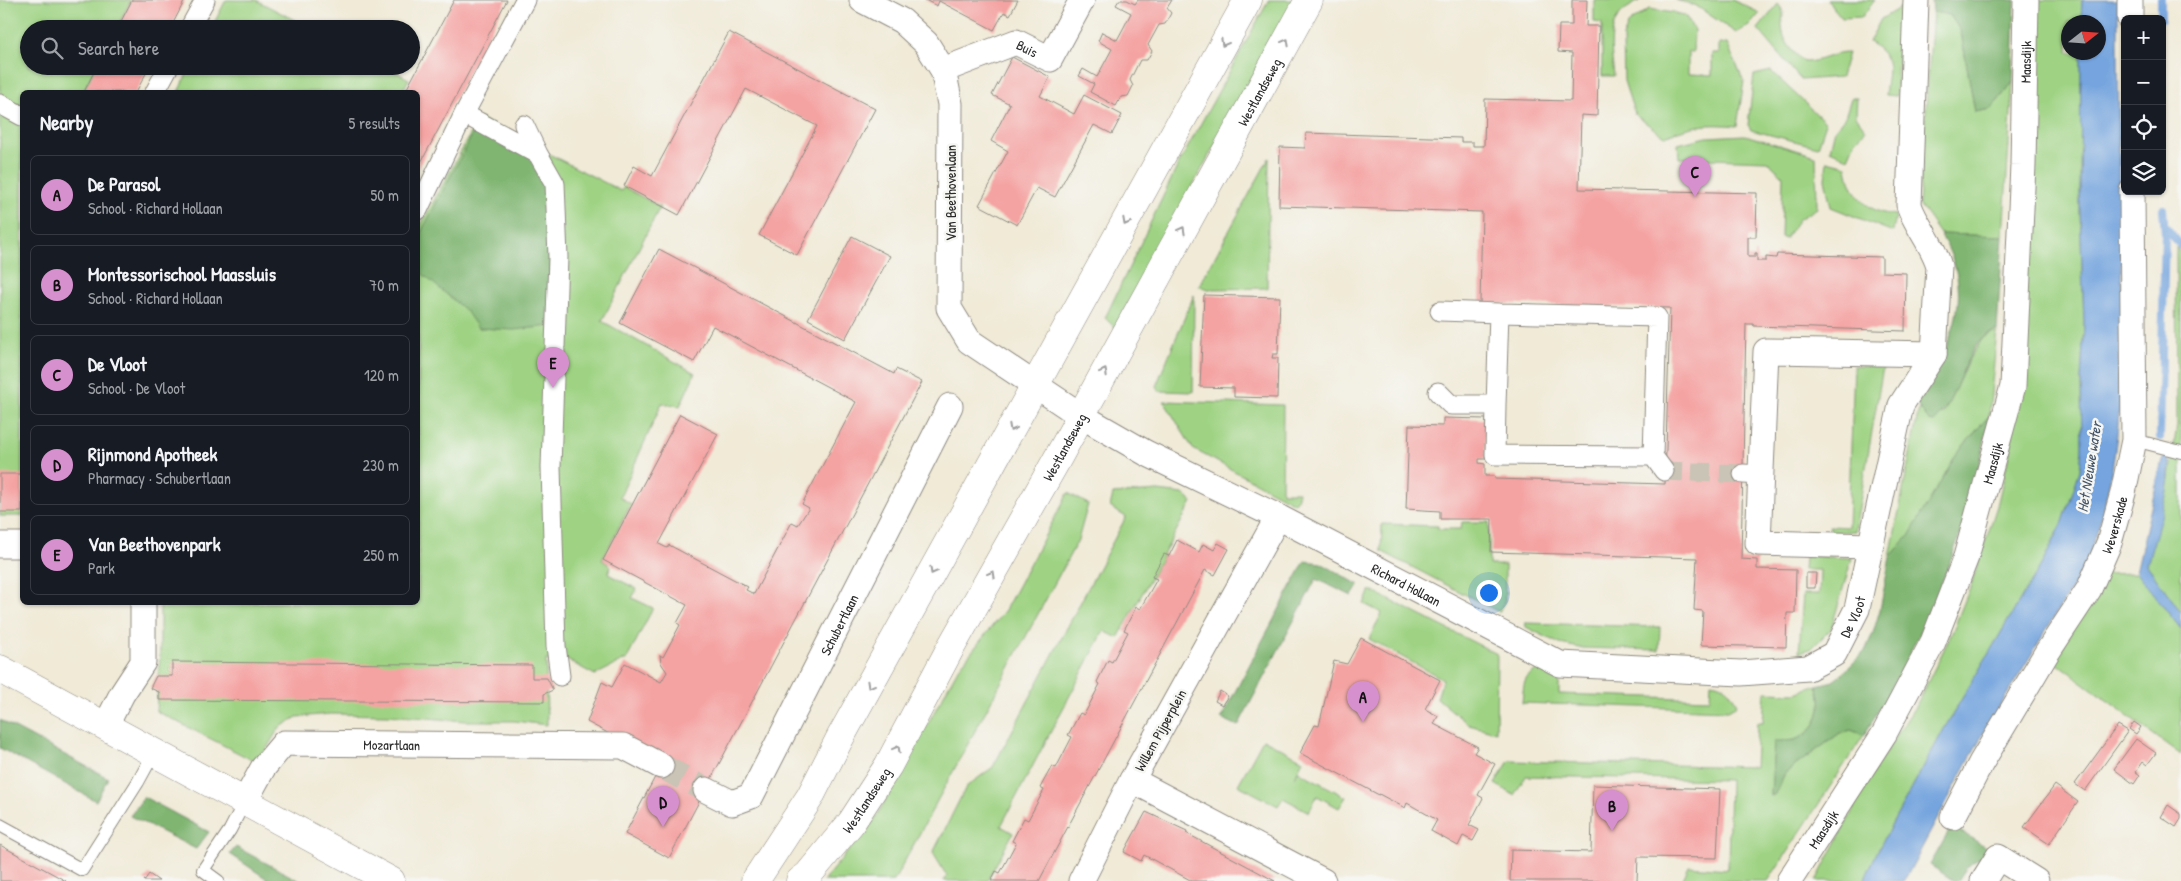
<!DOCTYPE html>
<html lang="en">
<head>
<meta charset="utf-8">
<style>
  body { margin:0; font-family:"Patrick Hand",sans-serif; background:#242831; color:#f1f3f6 }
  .controls { position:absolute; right:15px; top:15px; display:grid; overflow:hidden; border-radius:8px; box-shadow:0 1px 4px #0004 }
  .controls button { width:45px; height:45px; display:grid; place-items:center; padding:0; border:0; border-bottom:1px solid #363941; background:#171b24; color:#f1f3f6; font:25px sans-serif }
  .compass { position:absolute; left:2061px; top:15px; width:45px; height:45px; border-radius:50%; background:#171b24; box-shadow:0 1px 4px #0004; rotate:73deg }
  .you { position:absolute; left:1488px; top:592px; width:18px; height:18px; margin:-12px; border:4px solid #fff; border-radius:50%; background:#1a73e8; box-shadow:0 0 0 8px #1a73e833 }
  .badge { display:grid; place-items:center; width:32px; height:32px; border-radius:50%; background:#d690ce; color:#111; font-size:16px; font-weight:700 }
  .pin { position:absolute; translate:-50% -41px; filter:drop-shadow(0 1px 2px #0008) }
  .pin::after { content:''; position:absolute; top:26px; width:18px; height:15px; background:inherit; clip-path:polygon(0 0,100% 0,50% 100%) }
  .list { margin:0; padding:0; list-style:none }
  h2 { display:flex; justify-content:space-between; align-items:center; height:65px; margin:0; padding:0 20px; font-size:21px }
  h2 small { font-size:16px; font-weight:400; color:#9ea1a6 }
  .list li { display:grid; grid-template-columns:32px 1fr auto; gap:15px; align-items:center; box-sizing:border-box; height:80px; margin:0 10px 10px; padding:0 10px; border:1px solid #363941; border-radius:8px }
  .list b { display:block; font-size:19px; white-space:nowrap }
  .list p { margin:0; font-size:16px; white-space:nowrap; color:#9ea1a6 }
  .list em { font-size:16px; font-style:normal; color:#9ea1a6 }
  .icon { flex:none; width:28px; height:28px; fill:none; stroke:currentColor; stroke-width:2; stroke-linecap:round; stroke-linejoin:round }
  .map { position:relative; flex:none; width:2181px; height:881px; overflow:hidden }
  .search { position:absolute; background:#171b24; box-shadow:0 1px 4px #0004; left:20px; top:20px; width:400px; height:55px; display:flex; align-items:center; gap:12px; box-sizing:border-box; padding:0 18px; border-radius:28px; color:#9ea1a6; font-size:19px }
  .panel { position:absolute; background:#171b24; box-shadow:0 1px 4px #0004; left:20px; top:90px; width:400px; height:515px; border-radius:8px }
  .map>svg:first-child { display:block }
</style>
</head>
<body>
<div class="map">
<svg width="2181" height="881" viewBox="0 0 2181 881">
  <rect width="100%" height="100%" fill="#f6f6f2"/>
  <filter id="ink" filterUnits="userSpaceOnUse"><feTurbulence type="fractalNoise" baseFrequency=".02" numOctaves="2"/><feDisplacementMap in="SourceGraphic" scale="10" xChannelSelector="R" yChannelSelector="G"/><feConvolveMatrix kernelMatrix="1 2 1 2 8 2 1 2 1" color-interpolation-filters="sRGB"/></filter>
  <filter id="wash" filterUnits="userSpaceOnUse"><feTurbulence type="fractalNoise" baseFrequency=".0096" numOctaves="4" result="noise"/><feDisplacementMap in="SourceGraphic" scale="20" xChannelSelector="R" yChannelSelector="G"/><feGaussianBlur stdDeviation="1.12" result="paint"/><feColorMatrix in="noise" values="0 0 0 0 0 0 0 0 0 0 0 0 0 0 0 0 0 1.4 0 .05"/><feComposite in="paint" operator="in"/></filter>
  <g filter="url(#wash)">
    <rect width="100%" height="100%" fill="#f0ead7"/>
    <!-- green -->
    <path fill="#9fd383" stroke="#657f57" d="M0,0H131L116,29H29V66H96L83,92H22V516H0Z
      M226,0H256L312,29H211Z
      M1269,0H1294L1115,328L1105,318L1178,165Z
      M1594,0H1640C1635,4 1628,7 1623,11C1606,27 1612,56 1614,76H1602V23L1594,22Z
      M1675,0H1732L1760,13L1749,26L1736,33L1695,5Z
      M1827,0H1875L1862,17L1842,18Z
      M2037,0H2082L2081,22H2068V52L2081,53L2080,210L2084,323L2081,381L2082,447L2080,470L2063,522L2044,560L1944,729L1878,850L1864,881H1816L1873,772L1918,702L1952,633L1971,585L1997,506L2010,451L2019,385Z
      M1778,4C1786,13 1782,15 1782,25C1782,41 1793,52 1804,62C1821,62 1831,53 1848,53L1841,77L1801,80L1758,29Z
      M1901,7L1896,96L1885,95C1888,68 1894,58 1869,42L1881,19Z
      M1649,9L1685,15L1694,30L1693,52H1688V74L1712,75V53H1719V43L1727,44L1744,81L1737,126C1707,123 1693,125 1664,136L1635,115L1624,81L1623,37L1629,23Z
      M1933,12L1950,15L1961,32L1975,112L1991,109L2013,82L2003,236L1940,234L1919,204Z
      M191,66H384L409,79L402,92H178Z
      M1771,71L1826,123L1818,147L1751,130L1748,125L1754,75Z
      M1851,98H1857L1856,116L1866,130L1855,142L1848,158L1830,150L1835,129L1845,117Z
      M479,118L621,191L624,187L660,207L602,321L695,373L680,406L662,403L620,497L631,504L602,560L611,566L608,574L637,589L632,598L653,608L627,659L595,675L567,660H546L547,725L514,721H465L388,715L331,714L297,717L279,728L258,763L156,711L160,655V603L418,602V230Z
      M1745,135L1816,156L1817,208L1799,219L1785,239L1781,237L1783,176L1767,161L1679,158L1678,144L1707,137Z
      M1269,158L1267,288L1208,289L1199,286Z
      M1827,161L1847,166C1850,194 1867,213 1896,215L1893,232L1831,207L1825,179Z
      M2176,247L2181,254V612L2147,565L2168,484L2177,425Z
      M1194,295L1193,392L1159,391L1156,386Z
      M1997,330L1989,416L1957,453L1909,537L1890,557L1919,408L1930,421L1944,413L1969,359L1983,338Z
      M1854,366L1883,367L1855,531L1831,532L1829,526L1848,527Z
      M1164,401L1283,405L1282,492H1298V497L1294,503L1193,449Z
      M1158,491L1183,494L1192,502L1118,638L1104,631L1001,826L1013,833L987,881H944L947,876L933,853L966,787L993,767L1126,517L1110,507L1113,494Z
      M1068,493L1088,504L1078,540L894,881H823L875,819L958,669L1005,610Z
      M1462,522H1489V565H1505V601L1499,612L1381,551L1382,524L1438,526V529H1461Z
      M1805,556L1852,558L1831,629L1811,649L1799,652L1803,594H1819L1820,570H1804Z
      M2137,573L2181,629V755L2054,661L2105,574Z
      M1370,590L1497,654L1496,732L1469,725L1437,698L1443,679L1369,639L1382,613L1364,604Z
      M1525,623L1660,627L1659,650L1580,648L1560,644L1526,627Z
      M1540,669L1559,676V694L1710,699L1711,682C1726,684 1731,691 1737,705L1728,710L1522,703C1524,685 1522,676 1540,669Z
      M1817,685C1825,706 1819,732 1794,740C1788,741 1780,741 1774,742L1771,796L1775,794L1785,773L1840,733L1851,730L1864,735L1768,881H1682L1689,866L1728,869L1730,780L1526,776L1514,795L1495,784L1509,761L1755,767L1757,722H1763L1765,692L1796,693Z
      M1263,739L1303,760L1295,777L1298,771L1346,797L1339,808L1317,796L1309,812L1283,798L1278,806L1238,785Z"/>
    <!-- forest -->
    <path fill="#7fb571" stroke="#55704e" d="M1932,0H2015L2013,82L1991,109L1975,112L1961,32L1950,15L1933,12Z
      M477,126L534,157L550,184L551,326L514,330L478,328L466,311L418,270V238Z
      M1940,234L2003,236L1997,330C1993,332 1988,334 1984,337C1961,357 1959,399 1934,422L1929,421L1917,405C1947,348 1980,297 1940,234Z
      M1989,416C1971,530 1924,637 1864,735L1851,730L1840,733L1785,773L1775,794L1771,796L1774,741C1780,741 1788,741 1794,740C1819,732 1825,706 1817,685L1833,681L1841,675L1865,651L1873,633L1880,610L1890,557L1909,536L1957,453Z
      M1305,561L1321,563L1359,585L1352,596L1316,579L1238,726L1221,718Z
      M0,720L108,778L96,801L0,748Z
      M144,797L209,832L196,849L130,816Z
      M1952,826L1995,853C1974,860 1969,862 1958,881H1954L1930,865Z
      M236,847L300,881H270L230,854Z"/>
    <!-- water -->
    <path fill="#74a4de" stroke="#506884" d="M2082,0H2118C2118,76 2119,151 2120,227C2123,344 2129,456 2085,566L1979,741L1908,874L1903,881H1864L1878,850L1944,729L2044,560L2063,522L2080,470L2082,447L2081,381L2084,323L2080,210L2081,53L2098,52V22H2081Z
      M2165,457H2168C2175,481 2154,539 2147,565L2181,612V629L2136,572L2162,460Z"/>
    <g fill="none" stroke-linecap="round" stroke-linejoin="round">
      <!-- stream -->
      <path stroke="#74a4de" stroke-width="8" d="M2161,0V19
        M2165,226L2181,246
        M2160,437L2165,233L2163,209"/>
    </g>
    <g id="blocks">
      <!-- building -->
      <path fill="#f4a3a2" d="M132,0H185L170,29H117Z
        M454,0H507L418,168V92H405Z
        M925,0H1018L1010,15L1004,12L994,30L939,1L937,6Z
        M1119,0H1127L1135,4L1138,0H1172L1167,8L1171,13L1168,19L1165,24L1159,25L1148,45L1152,51L1147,60H1140L1130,80L1133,86L1128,96L1121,97L1116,106L1090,92L1094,84L1079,76L1083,69L1097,77L1112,49L1098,41L1102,32L1117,40L1124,27L1131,13L1116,5Z
        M1572,0H1587L1586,26H1599L1597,116L1581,115L1579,189L1757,193L1756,237H1748V257H1755V253H1757V261H1766V257L1776,258L1777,254L1882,257V272L1906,273L1905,331L1754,326L1753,324H1746L1741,559L1757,560V569L1796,570L1795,613H1787L1786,647L1701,645L1703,611L1694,610L1697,558L1491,552L1492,519H1440V511L1406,509L1409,425L1443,426V418L1486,419L1485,459H1479V463L1485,464V476H1495V479L1665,484L1670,308L1480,303L1482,212L1279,206L1280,147L1305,148L1306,133L1461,138V142H1473V146H1484L1485,99L1571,101L1572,53L1558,52L1559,25H1572Z
        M729,32L875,109L797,255L759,235L817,126L746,89L679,215L624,186L634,166L652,176Z
        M1012,57L1050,77L1040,96L1074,114L1084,95L1122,115L1112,134L1094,125L1055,197L1037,188L1017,225L979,205L1008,151L991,141L1010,104L992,95Z
        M97,66H150L136,92H84Z
        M852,236L890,256L845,339L808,319Z
        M659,249L894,374L896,369L922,382L669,858L625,834L663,762L587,722L602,682L612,687L625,663L661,682L667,672L661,663L660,655L663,657L680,625L677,623L687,605L603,560L680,414L718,434L659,544L667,548L669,545L748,587L746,590L754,594L792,522L798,525L809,508L802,504L856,402L713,326L694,362L620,323Z
        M1204,295L1280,297L1278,354H1273L1272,358H1278L1277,398L1234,397V388L1200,387Z
        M0,474H22V512H0Z
        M1177,540L1199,552L1203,544L1214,550L1218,543L1229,549L1215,575L1205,570L1039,881H991L996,871L1000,873L1016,843L1012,841L1024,818L1028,820L1044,790L1040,788L1052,766L1056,768L1072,737L1068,735L1080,713L1084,715L1100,684L1097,682L1108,660L1112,662L1128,632L1124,630L1136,607L1140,609L1157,579L1152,577L1164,554L1169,556Z
        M1806,573H1816L1815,588H1806Z
        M1361,638L1440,680L1425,709L1438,716L1434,724L1478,747L1474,753L1495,764L1478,795L1483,798L1469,825L1479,830L1473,841L1463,836L1458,846L1431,831L1437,820L1407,803L1405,808L1379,794V795L1300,753L1315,725L1319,726L1334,661L1347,664Z
        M172,662L532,665V678H547L553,690L544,694V702L159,700V692L150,688L156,676H172Z
        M1220,691L1228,696L1222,705L1215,701Z
        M2134,722L2141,727L2136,734L2129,729Z
        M2118,725L2128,731L2085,791L2075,784Z
        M2136,739L2156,753L2147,765L2143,762L2136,772L2140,775L2134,784L2114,769Z
        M1593,785L1720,789L1717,858L1638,857L1637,881H1510L1511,850L1591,852Z
        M2055,785L2078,802L2049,844L2024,827Z
        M2168,805L2181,814V819L2176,827L2161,817Z
        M1146,812L1187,831L1186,833L1275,881H1192L1144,855L1141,861L1124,852Z
        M0,845L66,881H0Z
        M149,874L159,881H144Z"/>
    </g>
  </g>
  <g filter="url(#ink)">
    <use href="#blocks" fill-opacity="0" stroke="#8e8a81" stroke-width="1"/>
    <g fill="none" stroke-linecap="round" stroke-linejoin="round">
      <!-- pedestrian-tunnel -->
      <path stroke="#c9c4b5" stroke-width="19" stroke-dasharray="19 9" stroke-linecap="butt" d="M1664,471L1743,474"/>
      <!-- minor-tunnel -->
      <path stroke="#c9c4b5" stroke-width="25" stroke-dasharray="25 12" stroke-linecap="butt" d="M661,766L706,790"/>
      <defs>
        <path id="service" d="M2134,440L2181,452
          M0,825L82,870L138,782L155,751
          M218,881L203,870L230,830L245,801"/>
        <path id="pedestrian" d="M189,29L205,0
          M155,92L169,66
          M0,104L22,116
          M464,114L538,154L555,184L558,257L551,467L556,646L560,676
          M524,125L538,154
          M418,210L464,114L525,0
          M1440,311L1499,313
          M1438,392L1451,405H1496L1495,455L1653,456
          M1496,405L1499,313L1657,317L1653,456L1664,471
          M1743,474L1761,475"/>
        <g id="minor">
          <path id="s1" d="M862,0L902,21L926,43L943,70L950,104L949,308L969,341L1080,415L1146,453L1278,517L1560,664L1741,673L1808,668L1834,654L1857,609L1901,405L1934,354L1939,266C1933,244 1916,226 1909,205L1916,0"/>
          <path d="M2130,0V19"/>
          <path id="s2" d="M943,70L1016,42L1050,59L1082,0"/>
          <path d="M1278,517L1132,780L1323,881"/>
          <path d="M0,545H22"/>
          <path d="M1870,546L1758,543L1766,351L1934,354"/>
          <path d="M106,725L122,694L143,662V602"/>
          <path id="s3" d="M706,790L732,803L751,796L950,406"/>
          <path id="s4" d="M245,801L263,768L284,743L623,746L661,766"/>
          <path id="s5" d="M1953,817L1981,763L2046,654L2089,589L2109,543L2123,493L2134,440L2132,191"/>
          <path d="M1081,881L1132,780"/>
          <path id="s6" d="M1789,881L1884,734L1933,642L1966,557L2013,386L2023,165L2026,0"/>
          <path d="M1983,881L1998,857L2036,881"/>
        </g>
        <g id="secondary">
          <path d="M0,669L391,881"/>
          <path d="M755,881L810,797L840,738L1248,0"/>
          <path id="s7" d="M800,881L808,875L851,823L888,766L951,647L1055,463L1309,0"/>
        </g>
      </defs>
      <!-- service casing -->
      <use href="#service" stroke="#8e8a81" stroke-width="14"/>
      <!-- pedestrian casing -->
      <use href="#pedestrian" stroke="#8e8a81" stroke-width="21"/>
      <!-- minor casing -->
      <use href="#minor" stroke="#8e8a81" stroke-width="27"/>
      <!-- secondary casing -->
      <use href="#secondary" stroke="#8e8a81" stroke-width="29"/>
      <!-- service -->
      <use href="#service" stroke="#fff" stroke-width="12"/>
      <!-- pedestrian -->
      <use href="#pedestrian" stroke="#fff" stroke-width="19"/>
      <!-- minor -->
      <use href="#minor" stroke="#fff" stroke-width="25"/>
      <!-- secondary -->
      <use href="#secondary" stroke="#fff" stroke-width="28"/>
    </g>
    <!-- one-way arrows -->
    <defs><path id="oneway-chevron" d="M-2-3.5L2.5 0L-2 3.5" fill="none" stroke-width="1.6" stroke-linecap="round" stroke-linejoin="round" transform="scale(1.25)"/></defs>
    <g stroke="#a0a0a0">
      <use href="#oneway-chevron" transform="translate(1286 42) rotate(-61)"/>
      <use href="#oneway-chevron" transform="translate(1224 43) rotate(119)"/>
      <use href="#oneway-chevron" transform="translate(1126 222) rotate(118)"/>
      <use href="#oneway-chevron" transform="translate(1182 230) rotate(-61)"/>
      <use href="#oneway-chevron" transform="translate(1104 372) rotate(-62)"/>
      <use href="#oneway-chevron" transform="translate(1012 428) rotate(118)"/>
      <use href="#oneway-chevron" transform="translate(933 571) rotate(119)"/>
      <use href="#oneway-chevron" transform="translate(992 574) rotate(-61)"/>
      <use href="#oneway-chevron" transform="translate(870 685) rotate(119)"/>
      <use href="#oneway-chevron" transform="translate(897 749) rotate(-62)"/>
    </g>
  </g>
  <g text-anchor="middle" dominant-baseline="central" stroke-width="5" stroke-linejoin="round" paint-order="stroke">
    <!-- street labels -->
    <g font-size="14" fill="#2b2b2b" stroke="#f6f6f2">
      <text stroke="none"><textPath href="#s2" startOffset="91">Buis</textPath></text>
      <text stroke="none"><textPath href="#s6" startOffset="872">Maasdijk</textPath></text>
      <text stroke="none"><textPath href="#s7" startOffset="915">Westlandseweg</textPath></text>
      <text transform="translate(950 193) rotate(-90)">Van Beethovenlaan</text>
      <text stroke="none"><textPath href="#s7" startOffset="510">Westlandseweg</textPath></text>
      <text stroke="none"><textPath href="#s6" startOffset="468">Maasdijk</textPath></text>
      <text stroke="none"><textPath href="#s5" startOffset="335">Weverskade</textPath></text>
      <text stroke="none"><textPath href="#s1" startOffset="888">Richard Hollaan</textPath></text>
      <text stroke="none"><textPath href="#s1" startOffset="1381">De Vloot</textPath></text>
      <text stroke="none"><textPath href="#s3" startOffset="242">Schubertlaan</textPath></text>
      <text transform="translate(1160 730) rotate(-61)">Willem Pijperplein</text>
      <text stroke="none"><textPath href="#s4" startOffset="178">Mozartlaan</textPath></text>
      <text stroke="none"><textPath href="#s7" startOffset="105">Westlandseweg</textPath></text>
      <text stroke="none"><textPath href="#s6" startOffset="62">Maasdijk</textPath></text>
    </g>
    <!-- water labels -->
    <g font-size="15" font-style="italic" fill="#45556a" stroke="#f6f6f2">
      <text transform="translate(2089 467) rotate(-81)">Het Nieuwe water</text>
    </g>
  </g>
</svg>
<div class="controls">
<button>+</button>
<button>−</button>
<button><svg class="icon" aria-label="locate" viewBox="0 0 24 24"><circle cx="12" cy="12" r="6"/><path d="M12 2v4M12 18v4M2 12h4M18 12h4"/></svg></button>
<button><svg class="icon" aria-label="layers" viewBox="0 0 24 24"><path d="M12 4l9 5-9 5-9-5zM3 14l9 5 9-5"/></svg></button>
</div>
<svg class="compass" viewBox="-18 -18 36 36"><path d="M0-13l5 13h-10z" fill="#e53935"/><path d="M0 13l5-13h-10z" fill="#9ea1a6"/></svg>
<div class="you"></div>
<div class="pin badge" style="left:1363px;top:722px">A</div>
<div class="pin badge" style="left:1612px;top:831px">B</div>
<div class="pin badge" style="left:1695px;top:197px">C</div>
<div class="pin badge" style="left:663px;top:827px">D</div>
<div class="pin badge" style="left:553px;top:388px">E</div>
<div class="search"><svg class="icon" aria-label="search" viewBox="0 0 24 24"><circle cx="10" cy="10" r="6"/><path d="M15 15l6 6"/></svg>Search here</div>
<section class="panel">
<h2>Nearby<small>5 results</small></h2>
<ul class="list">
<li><span class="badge">A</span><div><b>De Parasol</b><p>School · Richard Hollaan</p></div><em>50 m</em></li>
<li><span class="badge">B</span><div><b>Montessorischool Maassluis</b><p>School · Richard Hollaan</p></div><em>70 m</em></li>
<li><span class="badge">C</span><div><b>De Vloot</b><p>School · De Vloot</p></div><em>120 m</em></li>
<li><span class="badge">D</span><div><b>Rijnmond Apotheek</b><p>Pharmacy · Schubertlaan</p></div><em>230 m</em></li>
<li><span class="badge">E</span><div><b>Van Beethovenpark</b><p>Park</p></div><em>250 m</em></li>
</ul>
</section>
</div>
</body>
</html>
